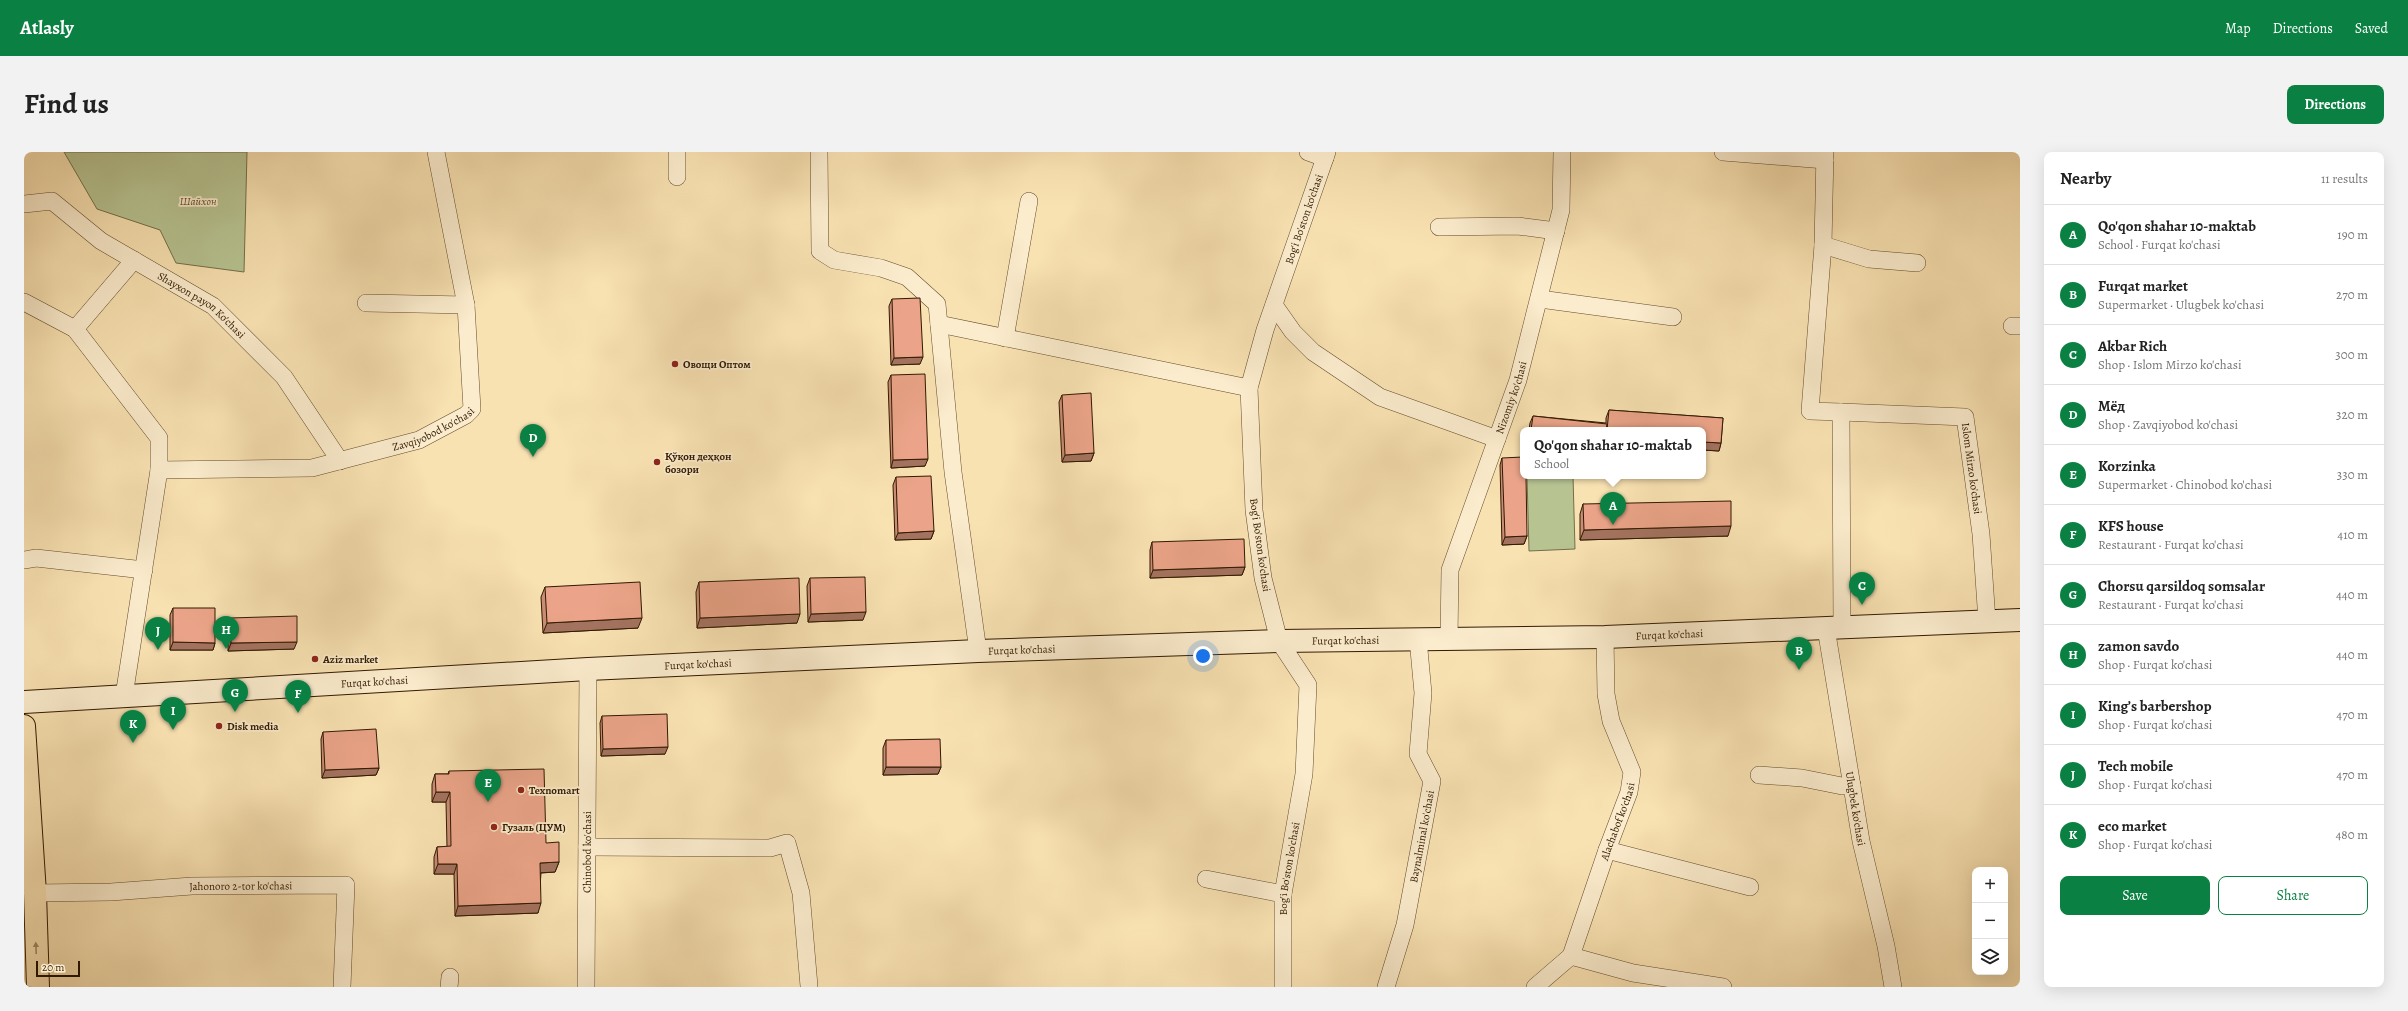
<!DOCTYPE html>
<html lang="en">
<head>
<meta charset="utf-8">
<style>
  body { margin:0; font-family:Alegreya,serif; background:#f2f2f2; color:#222 }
  .controls { position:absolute; right:12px; bottom:12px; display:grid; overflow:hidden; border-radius:8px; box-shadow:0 4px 16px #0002 }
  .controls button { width:36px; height:36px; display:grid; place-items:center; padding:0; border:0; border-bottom:1px solid #e0e0e0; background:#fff; color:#222; font:20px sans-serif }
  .scale { position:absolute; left:12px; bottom:10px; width:44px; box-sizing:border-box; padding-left:4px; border:2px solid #311900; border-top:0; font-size:11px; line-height:14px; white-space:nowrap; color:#311900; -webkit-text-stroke:3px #fbeccd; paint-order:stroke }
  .you { position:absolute; left:1179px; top:504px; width:14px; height:14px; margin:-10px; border:3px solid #fff; border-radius:50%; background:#1a73e8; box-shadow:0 0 0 6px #1a73e833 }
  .badge { display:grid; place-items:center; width:26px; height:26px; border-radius:50%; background:#0b8043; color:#fff; font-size:13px; font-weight:700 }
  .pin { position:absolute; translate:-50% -33px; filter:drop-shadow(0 1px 2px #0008) }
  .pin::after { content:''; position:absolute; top:21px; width:14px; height:12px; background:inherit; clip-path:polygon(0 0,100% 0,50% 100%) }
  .popup { position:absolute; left:1496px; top:275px; width:186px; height:52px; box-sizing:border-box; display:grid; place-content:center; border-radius:8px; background:#fff; filter:drop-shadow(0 1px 3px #0005); font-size:13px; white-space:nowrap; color:#767676 }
  .popup b { font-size:15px; color:#222 }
  .popup::after { content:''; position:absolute; left:50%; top:100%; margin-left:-8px; border:8px solid transparent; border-top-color:#fff }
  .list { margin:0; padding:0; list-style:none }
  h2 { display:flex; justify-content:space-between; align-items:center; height:52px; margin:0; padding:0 16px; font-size:17px }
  h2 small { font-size:13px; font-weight:400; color:#767676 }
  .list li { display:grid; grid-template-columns:26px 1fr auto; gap:12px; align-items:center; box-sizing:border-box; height:60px; padding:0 16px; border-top:1px solid #e0e0e0 }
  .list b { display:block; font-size:15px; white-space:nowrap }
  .list p { margin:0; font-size:13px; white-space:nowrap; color:#767676 }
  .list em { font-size:13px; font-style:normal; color:#767676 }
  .actions { display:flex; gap:8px; padding:12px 16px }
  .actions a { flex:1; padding:9px 0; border:1px solid #0b8043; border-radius:8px; text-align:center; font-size:14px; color:#0b8043 }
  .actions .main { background:#0b8043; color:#fff }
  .icon { flex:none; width:22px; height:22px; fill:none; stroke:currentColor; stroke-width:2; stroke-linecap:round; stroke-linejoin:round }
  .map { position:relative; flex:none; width:1996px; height:835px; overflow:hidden; border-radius:8px }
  header { display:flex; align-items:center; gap:24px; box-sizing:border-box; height:56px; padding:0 20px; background:#0b8043; color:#fff }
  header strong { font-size:19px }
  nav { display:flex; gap:22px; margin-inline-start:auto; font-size:14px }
  .intro { display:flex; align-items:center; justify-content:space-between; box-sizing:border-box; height:96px; padding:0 24px }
  h1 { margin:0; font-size:28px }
  .button { padding:10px 18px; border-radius:8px; background:#0b8043; color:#fff; font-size:14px; font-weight:700 }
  main { display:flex; gap:24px; padding:0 24px }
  aside { flex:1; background:#fff; border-radius:8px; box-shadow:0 4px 16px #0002 }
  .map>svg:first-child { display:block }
</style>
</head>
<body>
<header>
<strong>Atlasly</strong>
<nav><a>Map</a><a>Directions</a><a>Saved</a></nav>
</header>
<div class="intro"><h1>Find us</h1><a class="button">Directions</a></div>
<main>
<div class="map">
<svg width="1996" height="835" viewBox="0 0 1996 835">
  <rect width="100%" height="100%" fill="#f9e2b2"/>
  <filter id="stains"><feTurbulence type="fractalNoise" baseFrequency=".005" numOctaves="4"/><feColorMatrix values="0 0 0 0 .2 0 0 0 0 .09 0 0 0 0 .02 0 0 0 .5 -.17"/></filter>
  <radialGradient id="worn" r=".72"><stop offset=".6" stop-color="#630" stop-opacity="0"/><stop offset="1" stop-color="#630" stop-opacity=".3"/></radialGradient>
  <!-- green -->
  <path fill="#b7c492" stroke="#746e49" d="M40,0H223L220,120L152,111L136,78L73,57Z
    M1503,324H1549L1551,397L1505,399Z"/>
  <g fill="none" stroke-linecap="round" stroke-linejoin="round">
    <defs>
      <g id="street">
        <path d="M653,0V25"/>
        <path d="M795,0L796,99L810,108L857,116L883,125L913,152L929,320L954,499"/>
        <path d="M1284,0L1301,6"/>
        <path d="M1699,0L1801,8"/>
        <path d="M1801,0L1799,93L1786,259L1817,260L1818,475"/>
        <path id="s1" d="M0,52L28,49L77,89L189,154L260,225L316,309"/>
        <path d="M1415,75L1494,74L1532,79"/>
        <path d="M1799,93L1845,107L1893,111"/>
        <path d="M1516,147L1649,165"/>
        <path d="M0,150L51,177L135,286V318L100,544"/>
        <path d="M342,151L442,153"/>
        <path d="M1250,153L1269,180L1289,200L1356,245L1473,287"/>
        <path d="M915,172L1225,236"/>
        <path d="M1988,174H1996"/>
        <path d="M51,177L110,108"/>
        <path d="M981,186L1005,49"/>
        <path id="s2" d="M1817,260L1941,265L1957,382L1963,469"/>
        <path id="s3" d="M135,318L288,316L395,288L442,263L448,257L442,153L412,0"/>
        <path d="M0,408L12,406L120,418"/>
        <path id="s4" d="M1802,476L1837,689L1862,794L1869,835"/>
        <path id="s5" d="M1425,487L1426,418L1494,228L1537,58L1538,0"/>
        <path d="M1735,623L1778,626L1818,634L1828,633"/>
        <path d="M563,695L746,696L763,691L777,741L785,834"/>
        <path d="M1583,698L1726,735"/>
        <path d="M1182,727L1259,742"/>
        <path id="s6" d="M11,741L87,740L168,734L322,733L318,835"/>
        <path d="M1547,804L1609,821L1699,835"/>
        <path d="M425,835L426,825"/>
        <path id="s7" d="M562,835L564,517"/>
        <path id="s8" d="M1259,835V742L1280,622L1284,533L1255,489L1239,426L1230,358L1225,236L1241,178L1303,0"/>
        <path id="s9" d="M1362,835L1381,773L1408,629L1394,602L1399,541L1394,487"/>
        <path id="s10" d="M1511,835L1547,804L1583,698L1605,640L1608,620L1587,569L1582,542L1581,485"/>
      </g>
      <g id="secondary">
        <path id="s11" d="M0,550L564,517L954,499L1255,489L1581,485L1996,468"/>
      </g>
      <path id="highway" d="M0,574L11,741L14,835"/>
    </defs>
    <!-- street casing -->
    <use href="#street" stroke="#634b2c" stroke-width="18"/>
    <!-- secondary casing -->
    <use href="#secondary" stroke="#311900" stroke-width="24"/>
    <!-- highway casing -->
    <use href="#highway" stroke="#311900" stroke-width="24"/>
    <!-- street -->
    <use href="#street" stroke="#fbeccd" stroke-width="17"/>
    <!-- secondary -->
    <use href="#secondary" stroke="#fbeccd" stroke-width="22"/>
    <!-- highway -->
    <use href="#highway" stroke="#f9e2b2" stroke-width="22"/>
  </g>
  <!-- wall -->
  <path fill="#ca8d76" stroke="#311900" d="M868,147L896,212L867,213L865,154Z
    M867,223L901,314L867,316L864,230Z
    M1038,243L1070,301L1067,309L1038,310L1035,250Z
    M1585,258L1699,266L1697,291L1695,299L1679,298V278H1505L1506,271L1509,264L1582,271V266Z
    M1478,306L1503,384L1500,392L1478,393L1476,313Z
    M872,325L910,379L907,387L871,388L869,333Z
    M1559,352L1704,384L1556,388V362Z
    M1128,390L1221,415L1218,423L1126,426V398Z
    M786,426L839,468L784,470L783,434Z
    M675,430L773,471L673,476L672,440Z
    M521,435L614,476L519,481L517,445Z
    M149,456L191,491L189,498H146V463Z
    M206,466L270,497L204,499V473Z
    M578,564L641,602L577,604L576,571Z
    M299,580L355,616L352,623L298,626L297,587Z
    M862,588L917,615L914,622L859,623V596Z
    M425,619L522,691L535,710L531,720L517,721L514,761L431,764L430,722H410V705L413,695H423L422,650H408V632L411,622H424Z"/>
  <!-- shaded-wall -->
  <path fill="#a47360" stroke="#311900" d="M899,205L896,212L867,213L870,206Z
    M1679,290L1697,291L1695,299L1679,298Z
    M1070,301L1067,309L1038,310L1041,303Z
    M904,307L901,314L867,316L869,308Z
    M1707,374L1704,384L1556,388L1560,378Z
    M910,379L907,387L871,388L874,381Z
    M1503,384L1500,392L1478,393L1481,385Z
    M1221,415L1218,423L1126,426L1129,418Z
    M842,460L839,468L784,470L787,462Z
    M776,462L773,471L673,476L676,466Z
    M618,466L614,476L519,481L523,471Z
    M149,490L191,491L189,498H146Z
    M273,490L270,497L204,499L207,491Z
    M644,595L641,602L577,604L579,597Z
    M862,615H917L914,622L859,623Z
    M355,616L352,623L298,626L301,618Z
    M412,640H426L422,650H408Z
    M535,710L531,720L513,721L516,711Z
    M414,712H433L430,722H410Z
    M517,751L514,761L431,764L434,754Z"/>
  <!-- building -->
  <path fill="#eba489" stroke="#311900" d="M896,146L899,205L870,206L868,147Z
    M901,222L904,307L869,308L867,223Z
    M1067,241L1070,301L1041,303L1038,243Z
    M1585,258L1699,266L1697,291L1679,290V278H1583Z
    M1509,264L1583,272L1582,278H1507Z
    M1499,305V324H1502L1503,384L1481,385L1478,306Z
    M907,324L910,379L874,381L872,325Z
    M1707,349V374L1560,378L1559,352Z
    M1220,387L1221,415L1129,418L1128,390Z
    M841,425L842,460L787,462L786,426Z
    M775,426L776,462L676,466L675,430Z
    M616,430L618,466L523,471L521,435Z
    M149,456H191V491L149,490Z
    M273,464V490L207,491L206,466Z
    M643,562L644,595L579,597L578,564Z
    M352,577L355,616L301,618L299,580Z
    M916,587L917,615H862V588Z
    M520,617L522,691L535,690V710L516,711L517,751L434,754L433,712H414L413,695L427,694L426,640H412L411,622H425V619Z"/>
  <!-- one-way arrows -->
  <defs><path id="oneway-solid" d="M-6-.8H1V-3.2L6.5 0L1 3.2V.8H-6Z"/></defs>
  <use fill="#9f8862" href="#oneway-solid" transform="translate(12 796) rotate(-92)"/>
  <!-- markers -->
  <g fill="#8f2418" stroke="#fbeccd" stroke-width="1.5">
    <circle cx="651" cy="212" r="4"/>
    <circle cx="633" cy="310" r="4"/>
    <circle cx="291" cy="507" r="4"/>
    <circle cx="195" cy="574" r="4"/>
    <circle cx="497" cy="638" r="4"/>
    <circle cx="470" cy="675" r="4"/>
  </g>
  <g text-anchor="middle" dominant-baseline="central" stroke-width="3.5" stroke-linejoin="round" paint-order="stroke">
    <!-- park labels -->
    <g font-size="11" font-style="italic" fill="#594c2c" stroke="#fbeccd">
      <text x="174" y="49">Шайхон</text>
    </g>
    <!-- street labels -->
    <g font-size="11" fill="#311900" stroke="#fbeccd">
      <text stroke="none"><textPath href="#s8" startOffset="790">Bog'i Bo'ston ko'chasi</textPath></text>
      <text stroke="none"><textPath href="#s1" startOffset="211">Shayxon payon Ko’chasi</textPath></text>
      <text stroke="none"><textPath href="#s5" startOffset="252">Nizomiy ko'chasi</textPath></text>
      <text stroke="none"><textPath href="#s3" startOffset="281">Zavqiyobod ko'chasi</textPath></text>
      <text stroke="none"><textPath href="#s2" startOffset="176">Islom Mirzo ko'chasi</textPath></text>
      <text transform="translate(1236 393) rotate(82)">Bog'i Bo'ston ko'chasi</text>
      <text stroke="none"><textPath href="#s11" startOffset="1647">Furqat ko'chasi</textPath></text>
      <text stroke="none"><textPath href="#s11" startOffset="1323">Furqat ko'chasi</textPath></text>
      <text stroke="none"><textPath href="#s11" startOffset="999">Furqat ko'chasi</textPath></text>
      <text stroke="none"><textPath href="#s11" startOffset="675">Furqat ko'chasi</textPath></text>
      <text stroke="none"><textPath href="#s11" startOffset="351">Furqat ko'chasi</textPath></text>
      <text stroke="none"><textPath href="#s4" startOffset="183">Ulugbek ko'chasi</textPath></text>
      <text stroke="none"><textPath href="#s10" startOffset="190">Alachabof ko'chasi</textPath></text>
      <text stroke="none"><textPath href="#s9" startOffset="155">Baynalminal ko'chasi</textPath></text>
      <text stroke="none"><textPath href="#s7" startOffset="135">Chinobod ko'chasi</textPath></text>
      <text stroke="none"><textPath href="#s8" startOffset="119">Bog'i Bo'ston ko'chasi</textPath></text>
      <text stroke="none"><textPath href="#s6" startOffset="206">Jahonoro 2-tor ko'chasi</textPath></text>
    </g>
    <!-- poi labels -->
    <g font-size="11" font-weight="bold" fill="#311900" stroke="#fbeccd" text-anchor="start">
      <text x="659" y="212">Овощи Оптом</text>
      <text x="641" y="304">Қўқон деҳқон<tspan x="641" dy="13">бозори</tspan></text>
      <text x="299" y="507">Aziz market</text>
      <text x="203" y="574">Disk media</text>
      <text x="505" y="638">Texnomart</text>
      <text x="478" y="675">Гузаль (ЦУМ)</text>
    </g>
  </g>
  <rect width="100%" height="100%" filter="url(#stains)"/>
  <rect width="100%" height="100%" fill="url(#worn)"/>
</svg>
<div class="controls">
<button>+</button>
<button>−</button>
<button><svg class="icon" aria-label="layers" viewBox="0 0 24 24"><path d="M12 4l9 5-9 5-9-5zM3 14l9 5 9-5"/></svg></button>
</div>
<div class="scale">20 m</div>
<div class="you"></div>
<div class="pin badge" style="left:1589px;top:373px">A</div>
<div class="popup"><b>Qo'qon shahar 10-maktab</b>School</div>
<div class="pin badge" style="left:1775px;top:518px">B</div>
<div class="pin badge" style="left:1838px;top:453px">C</div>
<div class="pin badge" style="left:509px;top:305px">D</div>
<div class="pin badge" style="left:464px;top:650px">E</div>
<div class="pin badge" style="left:274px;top:561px">F</div>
<div class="pin badge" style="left:211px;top:560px">G</div>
<div class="pin badge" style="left:202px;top:497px">H</div>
<div class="pin badge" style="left:149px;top:578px">I</div>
<div class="pin badge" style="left:134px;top:498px">J</div>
<div class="pin badge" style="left:109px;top:591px">K</div>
</div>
<aside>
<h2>Nearby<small>11 results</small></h2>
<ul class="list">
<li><span class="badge">A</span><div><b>Qo'qon shahar 10-maktab</b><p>School · Furqat ko'chasi</p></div><em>190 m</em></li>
<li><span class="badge">B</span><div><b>Furqat market</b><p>Supermarket · Ulugbek ko'chasi</p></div><em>270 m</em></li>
<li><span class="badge">C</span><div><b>Akbar Rich</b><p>Shop · Islom Mirzo ko'chasi</p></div><em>300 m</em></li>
<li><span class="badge">D</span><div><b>Мёд</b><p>Shop · Zavqiyobod ko'chasi</p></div><em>320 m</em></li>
<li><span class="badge">E</span><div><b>Korzinka</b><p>Supermarket · Chinobod ko'chasi</p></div><em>330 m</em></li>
<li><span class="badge">F</span><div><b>KFS house</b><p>Restaurant · Furqat ko'chasi</p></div><em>410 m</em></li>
<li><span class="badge">G</span><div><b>Chorsu qarsildoq somsalar</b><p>Restaurant · Furqat ko'chasi</p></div><em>440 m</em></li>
<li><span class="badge">H</span><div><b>zamon savdo</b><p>Shop · Furqat ko'chasi</p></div><em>440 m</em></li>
<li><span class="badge">I</span><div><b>King’s barbershop</b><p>Shop · Furqat ko'chasi</p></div><em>470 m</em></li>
<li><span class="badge">J</span><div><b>Tech mobile</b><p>Shop · Furqat ko'chasi</p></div><em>470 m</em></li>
<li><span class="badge">K</span><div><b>eco market</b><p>Shop · Furqat ko'chasi</p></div><em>480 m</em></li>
</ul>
<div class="actions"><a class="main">Save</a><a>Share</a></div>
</aside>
</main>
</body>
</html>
